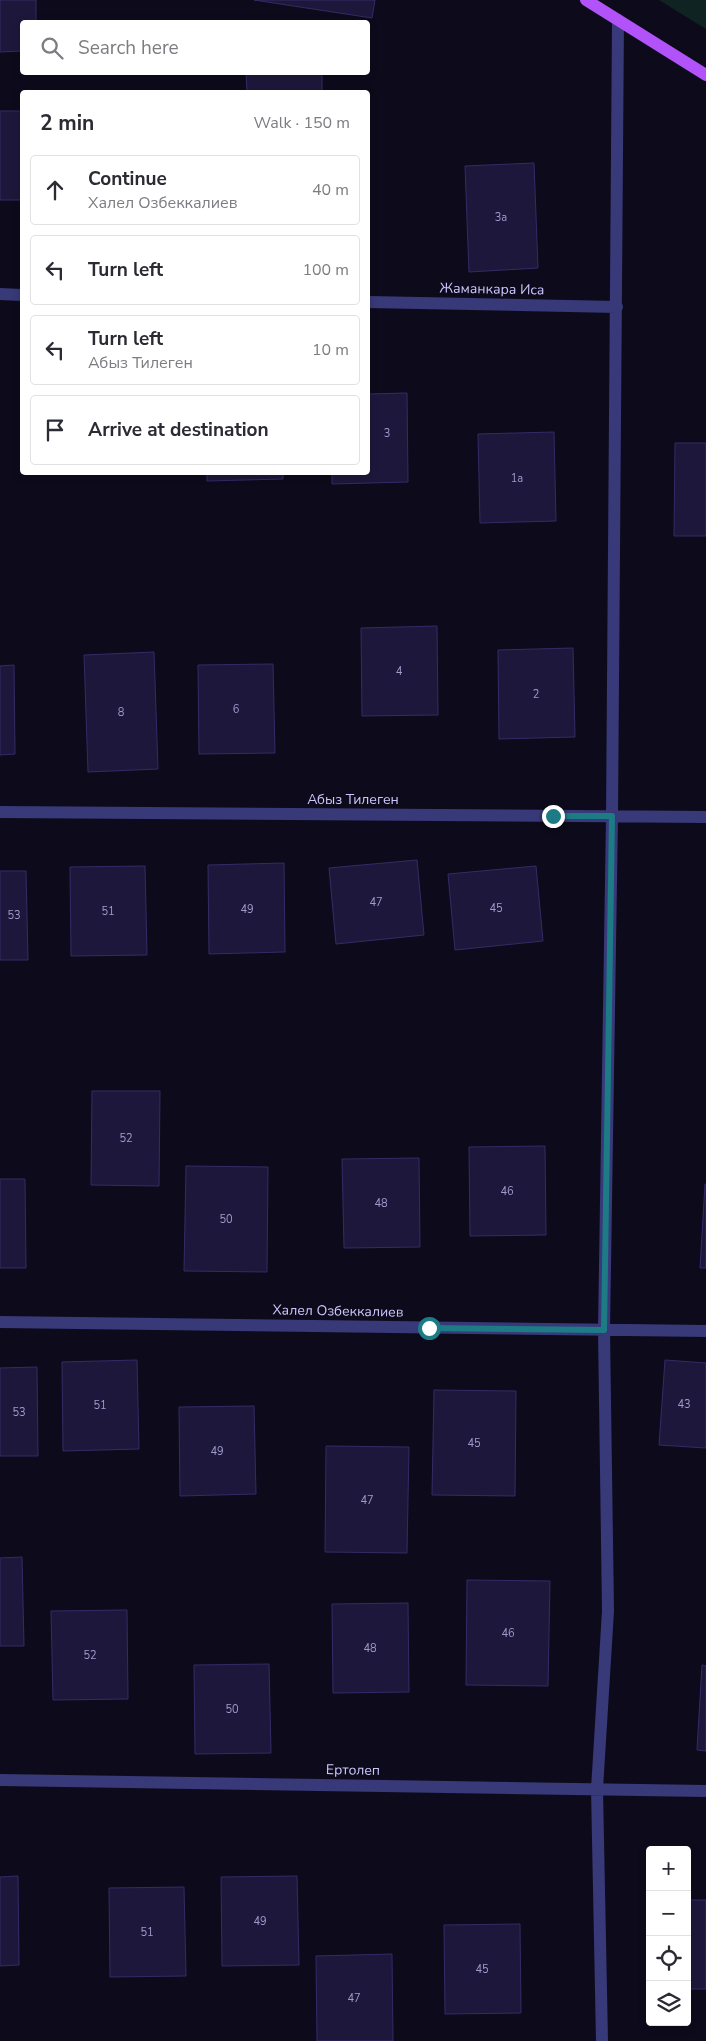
<!DOCTYPE html>
<html lang="en">
<head>
<meta charset="utf-8">
<style>
  body { margin:0; font-family:"Nunito Sans",sans-serif; background:#f7f7f7; color:#2b2b33 }
  .controls { position:absolute; right:15px; bottom:15px; display:grid; overflow:hidden; border-radius:5px; box-shadow:0 2px 8px #0003 }
  .controls button { width:45px; height:45px; display:grid; place-items:center; padding:0; border:0; border-bottom:1px solid #e1e1e2; background:#fff; color:#2b2b33; font:25px sans-serif }
  .stop { position:absolute; width:15px; height:15px; margin:-11px; border:4px solid #1c7b84; border-radius:50%; background:#fff }
  .stop.end { background:#1c7b84; border-color:#fff; box-shadow:0 1px 5px #0008 }
  .list { margin:0; padding:0; list-style:none }
  h2 { display:flex; justify-content:space-between; align-items:center; height:65px; margin:0; padding:0 20px; font-size:21px }
  h2 small { font-size:16px; font-weight:400; color:#7c7c81 }
  .list li { display:grid; grid-template-columns:32px 1fr auto; gap:15px; align-items:center; box-sizing:border-box; height:70px; margin:0 10px 10px; padding:0 10px; border:1px solid #e1e1e2; border-radius:5px }
  .list b { display:block; font-size:19px; white-space:nowrap }
  .list p { margin:0; font-size:16px; white-space:nowrap; color:#7c7c81 }
  .list em { font-size:16px; font-style:normal; color:#7c7c81 }
  .icon { flex:none; width:28px; height:28px; fill:none; stroke:currentColor; stroke-width:2; stroke-linecap:round; stroke-linejoin:round }
  .map { position:relative; flex:none; width:706px; height:2041px; overflow:hidden }
  .search { position:absolute; background:#fff; box-shadow:0 2px 8px #0003; left:20px; top:20px; width:350px; height:55px; display:flex; align-items:center; gap:12px; box-sizing:border-box; padding:0 18px; border-radius:5px; color:#7c7c81; font-size:19px }
  .panel { position:absolute; background:#fff; box-shadow:0 2px 8px #0003; left:20px; top:90px; width:350px; height:385px; border-radius:5px }
  .map>svg:first-child { display:block }
</style>
</head>
<body>
<div class="map">
<svg width="706" height="2041" viewBox="0 0 706 2041">
  <rect width="100%" height="100%" fill="#0d0b1b"/>
  <!-- green -->
  <path fill="#0f2422" d="M659,0H706V29Z"/>
  <!-- building -->
  <path fill="#1d183b" stroke="#342b66" d="M0,0H36V22H22V51L0,52Z
    M254,0H375L372,18Z
    M246,72H322V92H247Z
    M0,111H22V200H0Z
    M534,163L538,268L469,272L465,166Z
    M407,393L408,482L332,484V472H368V394Z
    M554,432L556,521L480,523L478,434Z
    M675,443H706V536H674Z
    M207,472H283V479L207,481Z
    M437,626L438,715L362,716L361,628Z
    M573,648L575,737L499,739L498,650Z
    M154,652L158,769L88,772L84,655Z
    M273,664L275,753L199,754L198,665Z
    M14,665L15,754L0,755V666Z
    M417,860L424,935L336,944L329,868Z
    M284,863L285,952L209,954L208,865Z
    M145,866L147,955L71,956L70,867Z
    M536,866L543,941L455,950L448,874Z
    M0,871H26L28,960H0Z
    M92,1091H160L159,1186L91,1185Z
    M545,1146L546,1235L470,1236L469,1147Z
    M419,1158L420,1247L344,1248L342,1159Z
    M186,1166L268,1167L267,1272L184,1271Z
    M0,1179H25L26,1268H0Z
    M705,1184H706V1268H700Z
    M137,1360L139,1449L63,1451L62,1362Z
    M665,1360L706,1363V1448L659,1445Z
    M37,1367L38,1456H0V1368Z
    M434,1390L516,1391L515,1496L432,1495Z
    M254,1406L256,1494L180,1496L179,1407Z
    M326,1446L409,1447L407,1553L325,1552Z
    M22,1557L24,1646H0V1558Z
    M467,1580L550,1581L548,1686L466,1685Z
    M408,1603L409,1692L333,1693L332,1604Z
    M127,1610L128,1699L53,1700L51,1611Z
    M269,1664L271,1753L195,1754L194,1665Z
    M702,1665L706,1666V1751L697,1750Z
    M18,1876L19,1965L0,1966V1877Z
    M297,1876L299,1965L222,1966L221,1877Z
    M184,1887L186,1976L110,1977L109,1888Z
    M687,1900H706V1989H687Z
    M520,1924L521,2013L445,2014L444,1925Z
    M392,1954L393,2041H317L316,1956Z"/>
  <g fill="none" stroke-linecap="round" stroke-linejoin="round">
    <!-- minor -->
    <path stroke="#383978" stroke-width="12" d="M0,294L22,295
      M368,302L617,307
      M0,812L706,817
      M0,1322L706,1331
      M0,1780L706,1791
      M602,2041L597,1789L608,1611L604,1330L612,816L618,20"/>
    <!-- major -->
    <path stroke="#b153f8" stroke-width="12" d="M586,0L706,75"/>
  </g>
  <g fill="none" stroke-linecap="round" stroke-linejoin="round">
    <!-- route -->
    <path stroke="#1c7b84" stroke-width="6" d="M429,1328L604,1330L612,816H553"/>
  </g>
  <g text-anchor="middle" dominant-baseline="central" stroke-width="4.5" stroke-linejoin="round" paint-order="stroke">
    <!-- number labels -->
    <g font-size="11" fill="#a09bcc">
      <text x="501" y="217">3а</text>
      <text x="387" y="433">3</text>
      <text x="517" y="478">1а</text>
      <text x="399" y="671">4</text>
      <text x="536" y="694">2</text>
      <text x="236" y="709">6</text>
      <text x="121" y="712">8</text>
      <text x="376" y="902">47</text>
      <text x="496" y="908">45</text>
      <text x="247" y="909">49</text>
      <text x="108" y="911">51</text>
      <text x="14" y="915">53</text>
      <text x="126" y="1138">52</text>
      <text x="507" y="1191">46</text>
      <text x="381" y="1203">48</text>
      <text x="226" y="1219">50</text>
      <text x="684" y="1404">43</text>
      <text x="100" y="1405">51</text>
      <text x="19" y="1412">53</text>
      <text x="474" y="1443">45</text>
      <text x="217" y="1451">49</text>
      <text x="367" y="1500">47</text>
      <text x="508" y="1633">46</text>
      <text x="370" y="1648">48</text>
      <text x="90" y="1655">52</text>
      <text x="232" y="1709">50</text>
      <text x="260" y="1921">49</text>
      <text x="147" y="1932">51</text>
      <text x="482" y="1969">45</text>
      <text x="354" y="1998">47</text>
    </g>
    <!-- street labels -->
    <g font-size="14" fill="#cbc7fd" stroke="#0d0b1b">
      <text transform="translate(492 289) rotate(1)">Жаманкара Иса</text>
      <text x="353" y="799">Абыз Тилеген</text>
      <text transform="translate(338 1311) rotate(1)">Халел Озбеккалиев</text>
      <text transform="translate(353 1770) rotate(1)">Ертолеп</text>
    </g>
  </g>
</svg>
<div class="controls">
<button>+</button>
<button>−</button>
<button><svg class="icon" aria-label="locate" viewBox="0 0 24 24"><circle cx="12" cy="12" r="6"/><path d="M12 2v4M12 18v4M2 12h4M18 12h4"/></svg></button>
<button><svg class="icon" aria-label="layers" viewBox="0 0 24 24"><path d="M12 4l9 5-9 5-9-5zM3 14l9 5 9-5"/></svg></button>
</div>
<div class="stop" style="left:429px;top:1328px"></div>
<div class="stop end" style="left:553px;top:816px"></div>
<div class="search"><svg class="icon" aria-label="search" viewBox="0 0 24 24"><circle cx="10" cy="10" r="6"/><path d="M15 15l6 6"/></svg>Search here</div>
<section class="panel">
<h2>2 min<small>Walk · 150 m</small></h2>
<ul class="list">
<li><svg class="icon" aria-label="ahead" viewBox="0 0 24 24"><path d="M12 20V5M6 11l6-6 6 6"/></svg><div><b>Continue</b><p>Халел Озбеккалиев</p></div><em>40 m</em></li>
<li><svg class="icon" aria-label="left" viewBox="0 0 24 24"><path d="M17 20v-9H6M10 6l-5 5 5 5"/></svg><div><b>Turn left</b></div><em>100 m</em></li>
<li><svg class="icon" aria-label="left" viewBox="0 0 24 24"><path d="M17 20v-9H6M10 6l-5 5 5 5"/></svg><div><b>Turn left</b><p>Абыз Тилеген</p></div><em>10 m</em></li>
<li><svg class="icon" aria-label="arrive" viewBox="0 0 24 24"><path d="M6 21V4h12l-3 4 3 4H6"/></svg><div><b>Arrive at destination</b></div></li>
</ul>
</section>
</div>
</body>
</html>
